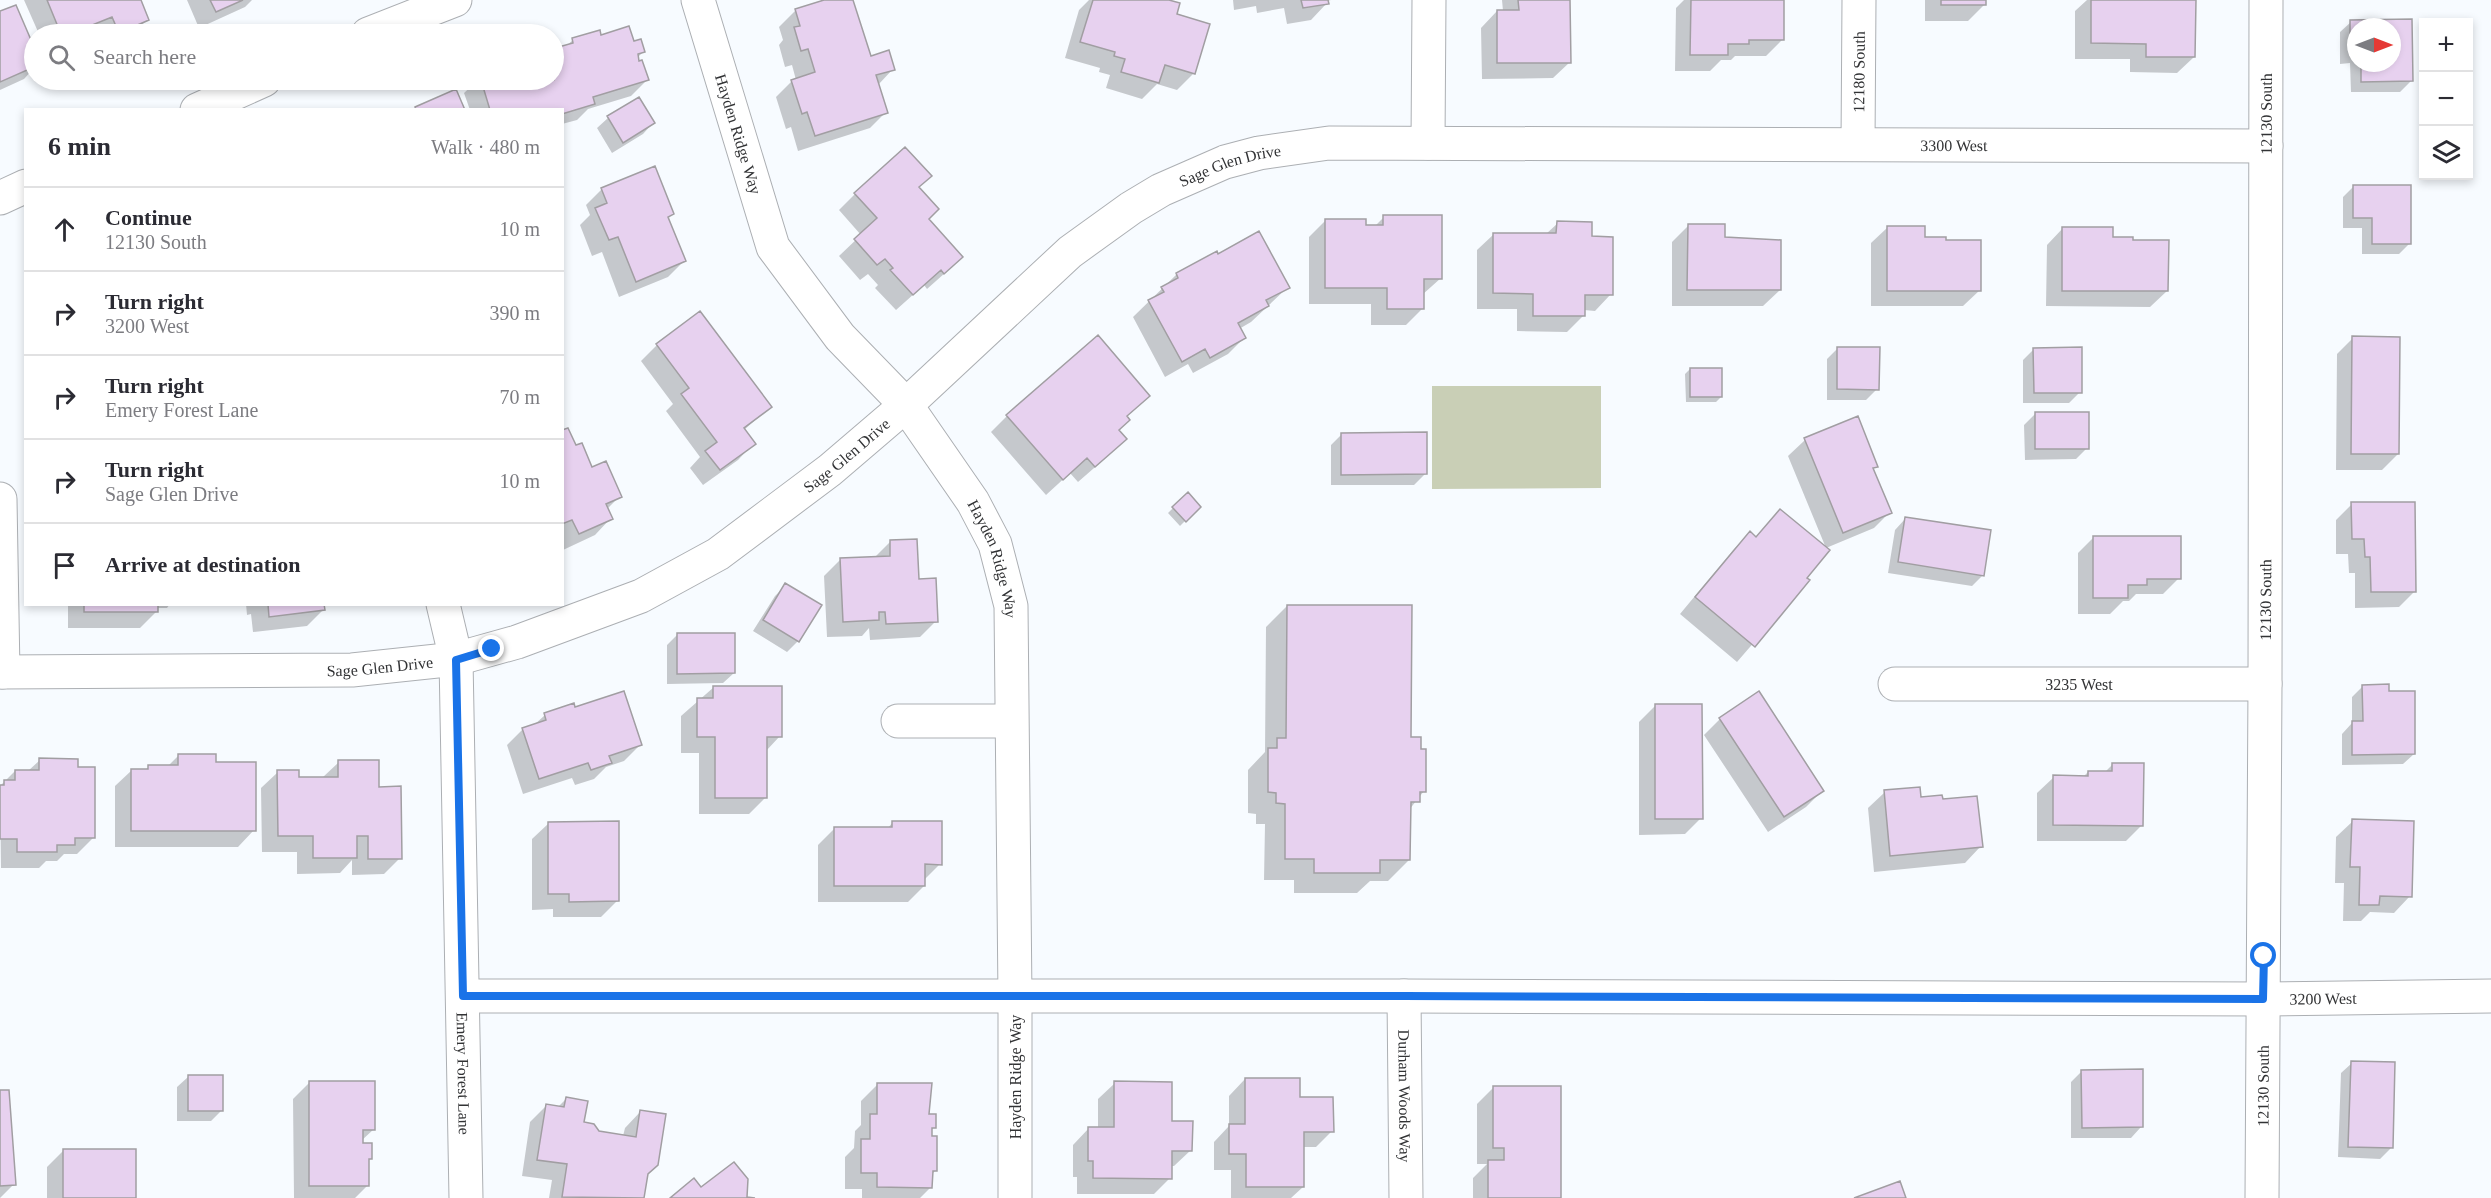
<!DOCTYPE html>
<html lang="en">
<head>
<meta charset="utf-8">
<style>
  body { margin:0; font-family:"Times New Roman",serif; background:#f7f7f7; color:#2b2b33 }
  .controls { position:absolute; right:18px; top:18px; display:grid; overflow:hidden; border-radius:0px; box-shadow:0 3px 9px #0003 }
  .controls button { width:54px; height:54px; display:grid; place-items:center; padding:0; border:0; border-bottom:2px solid #e1e1e2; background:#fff; color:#2b2b33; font:30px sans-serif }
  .compass { position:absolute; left:2347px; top:18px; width:54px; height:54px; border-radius:50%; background:#fff; box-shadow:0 3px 9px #0003; rotate:90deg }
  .stop { position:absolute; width:18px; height:18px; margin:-14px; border:4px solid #1a73e8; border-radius:50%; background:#fff }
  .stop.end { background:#1a73e8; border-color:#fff; box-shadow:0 2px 6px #0008 }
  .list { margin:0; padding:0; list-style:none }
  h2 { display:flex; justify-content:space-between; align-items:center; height:78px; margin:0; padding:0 24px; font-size:26px }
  h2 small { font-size:20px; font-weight:400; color:#7c7c81 }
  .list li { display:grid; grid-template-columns:39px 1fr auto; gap:18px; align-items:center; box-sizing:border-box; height:84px; padding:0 24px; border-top:2px solid #e1e1e2 }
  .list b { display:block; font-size:22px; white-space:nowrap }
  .list p { margin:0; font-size:20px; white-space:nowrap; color:#7c7c81 }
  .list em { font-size:20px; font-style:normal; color:#7c7c81 }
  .icon { flex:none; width:33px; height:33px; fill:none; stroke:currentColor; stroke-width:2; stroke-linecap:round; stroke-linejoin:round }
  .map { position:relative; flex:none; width:2491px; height:1198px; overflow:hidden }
  .search { position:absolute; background:#fff; box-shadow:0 3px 9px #0003; left:24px; top:24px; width:540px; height:66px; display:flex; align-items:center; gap:15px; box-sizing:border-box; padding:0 21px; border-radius:33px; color:#7c7c81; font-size:22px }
  .panel { position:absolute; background:#fff; box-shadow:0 3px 9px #0003; left:24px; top:108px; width:540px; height:498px; border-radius:0px }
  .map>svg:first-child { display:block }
</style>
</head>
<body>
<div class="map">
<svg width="2491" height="1198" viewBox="0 0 2491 1198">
  <rect width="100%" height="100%" fill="#f7fbff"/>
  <!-- green -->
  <path fill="#c9cfb6" d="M1432,386H1601V488L1432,489Z"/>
  <!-- shadow -->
  <path fill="#0003" fill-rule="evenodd" d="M24,0H139L147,20L132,34H97L96,32L90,34H39Z
    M187,0H252L245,7L199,28Z
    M829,0H852L870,57L893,69L878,85L886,112L870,128L798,151L791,127L786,129L776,97L792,81L796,80L792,65L785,67L779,45L783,40L779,27L795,11Z
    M1089,0H1164L1175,15L1208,25L1193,74L1177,90L1157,84L1142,99L1106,88L1110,75L1099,72L1100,68L1065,58L1079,10Z
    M1233,0H1331L1327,1V3L1311,20L1287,24L1284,8L1257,13L1256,6L1234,10Z
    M1502,0H1569L1570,62L1553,78L1482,79L1481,28L1497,11H1503Z
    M1684,0H1783L1782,40L1766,56H1735L1731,60H1721L1710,71H1675L1676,8Z
    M1925,0H1984V5L1968,21H1925Z
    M2087,0H2194V57L2177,73L2130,72V59H2075V11Z
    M15,7L34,51V68L24,79L0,90V13Z
    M2410,21L2411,81L2400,92H2351L2350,63L2340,64V32L2351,22ZM2356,27H2392V63H2356Z
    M600,36L643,52L637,58L647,80L631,96L588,109L577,120L562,124V110H470L464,93L478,80H554V48V50L566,46L573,40Z
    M608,118L653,123L643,134L612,153L597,128Z
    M2354,186L2410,243L2399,254H2362V228H2343V197Z
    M918,188L945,273L927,289L924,285L896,310L875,288L878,285L868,274L860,280L839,256L861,235L839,210L855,194Z
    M602,189L672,214L668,219L684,261L668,277L619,297L602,252L592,256L580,225L590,215L586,205Z
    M1384,217L1441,278L1422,295V309L1406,325H1371V304H1309V237L1326,220L1374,227Z
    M1558,223L1590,238L1611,294L1595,311L1584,310V315L1567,332L1517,331V309H1477V250L1494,234H1546Z
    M1688,226L1723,238L1780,290L1763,306H1672V242Z
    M1888,227L1923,238L1944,242L1980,290L1963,306H1871V243Z
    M2063,228L2132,242L2167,291L2150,307L2046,306L2047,245Z
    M1177,274L1288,287L1251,322L1239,329L1244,338L1228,354L1193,373L1188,364L1165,377L1133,317Z
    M2353,338L2398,454L2382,470H2336L2337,354Z
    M657,345L770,407L744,430L754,443L738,460L703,485L690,468L700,457L666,411L673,404L641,361Z
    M1838,348L1877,389L1866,400H1827V359Z
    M2034,349L2080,392L2069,403H2023V360Z
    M1690,369L1721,397L1716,402H1686L1685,374Z
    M2035,414L2087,448L2076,459L2025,460L2024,425Z
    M1007,416L1126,417L1109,455L1078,482L1070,473L1046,495L991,432Z
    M1857,418L1877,466L1872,470L1890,512L1874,528L1826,548L1788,456L1805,440Z
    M562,432L592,469L620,496L607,509L611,518L595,535L563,550Z
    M1342,434L1425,474L1414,485H1331V445Z
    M1187,494L1199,507L1180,526L1168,513Z
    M2352,504L2415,591L2399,607L2355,608V573H2349L2348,554H2336V520Z
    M1780,511L1805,578L1808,580L1737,662L1680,614L1734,549L1750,533L1755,538Z
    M1905,519L1983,575L1972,586L1888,573L1895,530Z
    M2094,537L2179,578L2163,594H2136L2129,601H2123L2110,614H2078V553Z
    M890,542L918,580L936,621L920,637L870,640L869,628L862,636L827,637L824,576L840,560L874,558Z
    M786,585L798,641L787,652L753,631L775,596Z
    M68,604H170L167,608H157V611L140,628H68Z
    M246,604H323L324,609L307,626L253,632L251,614L247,615Z
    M1287,606L1409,739L1424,791L1409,810V860L1388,881H1370L1357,893H1294V880H1264L1265,824H1256V814L1248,813V770L1265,752L1266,627Z
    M678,634L734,673L723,683L667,684V645Z
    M2363,686L2387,693L2414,754L2403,764L2342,765V734L2352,723V697Z
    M714,687L780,736L766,751V797L749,814H699V753H681V716Z
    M1655,706L1701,818L1685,834L1639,835V722Z
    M574,709L640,745L624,761L606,767L594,779L575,785L572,778L523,794L507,745L523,729L534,725L545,715Z
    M1720,719L1822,791L1806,807L1768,832L1704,735Z
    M179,755L214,764L254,830L238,847H115V786L132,770H145L149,767H167Z
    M40,760L77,769L93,838L77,854H64L57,861H46L39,868H1L0,786L15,771H28Z
    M339,762L377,788L400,858L384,874L352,875V860L340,873L297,874V852H262L261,788L278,772L298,779L322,778Z
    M2112,765L2142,825L2126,841H2037V793L2054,777H2083L2088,772H2105Z
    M1885,792L1919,799L1981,846L1965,863L1874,872L1868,808Z
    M2353,821L2410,896L2394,913L2370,912L2361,921H2343L2344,883H2335L2336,837Z
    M893,822L940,864L924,880V886L908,902H818V845L835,828L887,829Z
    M549,823L617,901L601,917H553V909L532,910V839Z
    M2352,1063L2391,1148L2380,1159L2338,1157L2341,1073Z
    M2082,1071L2141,1127L2131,1138H2071V1082Z
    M188,1077L222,1110L211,1121H177V1087Z
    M1245,1079L1299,1098L1332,1131L1316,1147H1302L1303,1187L1291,1198H1231V1170H1214V1142L1229,1126V1096Z
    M309,1083L374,1129L361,1141L370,1158L367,1161V1186L355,1198H294L293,1099Z
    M1115,1083L1170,1122L1191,1150L1174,1166H1170V1178L1154,1194H1077V1177H1073V1145L1089,1128H1098V1099Z
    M878,1084L927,1115L934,1127L930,1131L935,1171L931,1175V1187L920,1198H862V1189H845V1157L854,1148L855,1131L861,1125V1101Z
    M1494,1087L1559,1198H1473V1178L1487,1164H1477V1104Z
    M0,1092L14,1184L0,1198Z
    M566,1099L582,1123L598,1132L623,1136L625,1128L641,1111L646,1174L643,1198H549L552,1180L522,1176L530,1122L546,1106L558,1107Z
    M64,1150L135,1198H47V1167Z"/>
  <!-- building -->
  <path fill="#e7d1ef" stroke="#a19ea2" stroke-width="1.5" d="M47,0H141L149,20L119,33L112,17L70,34H61Z
    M210,0H243L216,12Z
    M824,0H853L871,56L889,50L895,70L876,75L888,113L815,136L807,112L802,114L791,80L815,72L808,49L801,51L794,27L800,26L795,9Z
    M1093,0H1169L1180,3L1177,14L1210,24L1195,74L1165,65L1159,83L1121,72L1125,59L1114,56L1115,52L1080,42Z
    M1301,0H1328L1329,4L1303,8Z
    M1518,0H1570L1571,63H1497V10H1519Z
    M1691,0H1784V40H1749V44H1728V55H1690Z
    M1941,0H1986V5H1941Z
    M2091,0H2196L2195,57H2146V44L2091,43Z
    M16,5L34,47V67L0,82V11Z
    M2412,19L2413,81L2361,82V63H2392V27H2356V53L2350,54V20Z
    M629,26L634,41L641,39L645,52L638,54L639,61L642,60L649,80L593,97L595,104L562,114V110H490L481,80H554V43L555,48L573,43L572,38L600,30L601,35Z
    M456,89L465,110H416L415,107Z
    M639,97L655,123L623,143L607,116Z
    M905,147L932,176L919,187L939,209L929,219L963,257L944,274L941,270L913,295L890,270L893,268L885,259L877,265L854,239L877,218L854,193Z
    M655,166L674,214L668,217L686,261L636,282L618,237L609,240L595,208L607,203L601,188Z
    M2353,185H2411V244H2372V218H2353Z
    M1383,215H1442V279H1424V309H1387V288H1325V219H1366V225H1383Z
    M1557,221L1592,222V236L1613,237V295H1585V316H1533V294L1493,293V233H1556Z
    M1688,224H1725V237L1781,240V290H1687Z
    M1887,226H1925V237H1946V240H1981V291H1887Z
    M2062,227H2113V237H2133V240H2169L2168,291H2062Z
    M1259,231L1290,288L1266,300L1269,306L1238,323L1246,338L1210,358L1205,349L1182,362L1148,300L1164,292L1161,287L1178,278L1176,273L1217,251L1218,254Z
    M700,311L772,407L744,428L756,444L720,470L705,451L717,442L681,394L689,388L656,344Z
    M1098,335L1150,396L1127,416L1130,420L1119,430L1127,439L1095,467L1087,458L1063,480L1006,415Z
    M2352,336L2400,337L2399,454H2351Z
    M1837,347H1880L1879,390L1837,389Z
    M2082,347V393H2034L2033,348Z
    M1690,368H1722V397H1690Z
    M2035,412H2089V449H2035Z
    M1858,416L1878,467L1873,468L1892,513L1843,533L1804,438Z
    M568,428L576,445L582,443L592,467L606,461L622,497L606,504L613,519L579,534L572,520L562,524V430Z
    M1427,432V474L1341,475V433Z
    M1188,492L1201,507L1186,522L1172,507Z
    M2351,502H2415L2416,592H2371L2370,557H2365L2364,539H2352Z
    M1780,509L1830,550L1807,578L1810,580L1755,647L1695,597L1750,531L1756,537Z
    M1905,517L1991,530L1984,576L1898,562Z
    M2093,536H2181V579H2147V585H2128V598H2093Z
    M917,539L919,579L936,578L938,622L886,624L885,612H879V620L843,622L840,558L890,556V540Z
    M785,583L822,605L799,642L763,620Z
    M84,604H158V612H84Z
    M268,604H324L325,610L269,617Z
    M1287,605H1412L1411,737H1421V749H1426V792H1420V802H1411L1410,860H1380V873H1314V859H1285V804L1276,803V793L1268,792V748H1277V738H1286Z
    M677,633H735V673L677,674Z
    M2389,684V691H2415V754L2352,755V721H2363L2362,685Z
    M713,686H782V737H767V798H715V737H697V698H713Z
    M624,691L642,745L609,756L612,763L591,770L588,763L539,779L522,728L546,720L544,713L574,703L575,707Z
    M1759,691L1824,791L1784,817L1719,718Z
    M1655,704H1702L1703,819H1655Z
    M178,754H216V762H256V831H131V769H148V765H178Z
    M39,758L78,759V767H95V838H75V845H57V852H17V839H0V785H4V780H15V770H39Z
    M338,760H379V787L401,786L402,859H368V836H357V858H313V836H278L277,770H299V777H338Z
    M2112,763H2144L2143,826L2053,825V775L2088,776V771H2112Z
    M1920,787L1921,797L1942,795L1943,799L1977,796L1983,847L1890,856L1884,790Z
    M2352,819L2414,821L2412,897L2380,896L2379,905H2359L2360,867H2350Z
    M619,821V901L569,902V894H548V822Z
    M892,821H942V865L925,864V886H834V827H892Z
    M2351,1061L2395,1062L2393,1148L2348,1147Z
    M2143,1069V1127L2082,1128L2081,1070Z
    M188,1075H223V1111H188Z
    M1245,1078H1300V1097H1333L1334,1132H1304V1187H1246V1154H1229V1124H1245Z
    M309,1081H375V1130H363V1143H372V1159H369V1186H309Z
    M1114,1081L1172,1082V1121H1193L1192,1151H1172V1179L1093,1178V1161H1088V1127H1114Z
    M877,1083H932L929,1114H936V1128H932V1136H937V1171H933L932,1188L877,1187V1173H861V1139H870V1114H877Z
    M1493,1086H1561V1198H1488V1160H1504V1148H1493Z
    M0,1090H9L16,1185L0,1186Z
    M566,1097L588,1101L584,1122L594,1124L599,1131L636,1137L640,1110L666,1114L658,1165L648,1174L644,1198L562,1197L567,1164L537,1160L546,1104L564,1107Z
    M63,1149H136V1198H63Z
    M734,1162L748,1179L747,1197L755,1198H670L694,1178L701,1187Z
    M1900,1181L1906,1198H1854Z"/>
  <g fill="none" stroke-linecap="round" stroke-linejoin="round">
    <defs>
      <g id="minor">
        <path id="s1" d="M698,0L773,247L840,337L906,405L973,502L995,544L1011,606L1015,997V1198"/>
        <path d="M368,34L455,0"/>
        <path d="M197,110L264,80"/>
        <path d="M1428,143L1429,0"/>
        <path id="s2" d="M1858,144L1859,0"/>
        <path d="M0,198L26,186"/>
        <path d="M0,499L3,672"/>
        <path id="s3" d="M443,604L456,659L466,1198"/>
        <path id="s4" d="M0,672L352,670L456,659L517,642L641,596L718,554L830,470L906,405L1070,252L1131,208L1161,190L1225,162L1259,153L1329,143L2266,146"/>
        <path id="s5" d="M1895,684H2265"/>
        <path d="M898,721H1011"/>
        <path id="s6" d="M463,996H1404L2263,999L2491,996"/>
        <path id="s7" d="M1404,996L1406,1198"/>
        <path id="s8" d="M2262,1198L2265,684L2266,0"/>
      </g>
    </defs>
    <!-- minor casing -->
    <use href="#minor" stroke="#acafb3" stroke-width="35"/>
    <!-- minor -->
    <use href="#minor" stroke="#fff" stroke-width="33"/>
  </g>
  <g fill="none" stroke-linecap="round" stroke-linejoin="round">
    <!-- route -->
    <path stroke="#1a73e8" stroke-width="8" d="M492,649L456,660L463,996H1404L2263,999L2264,956"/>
  </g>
  <g text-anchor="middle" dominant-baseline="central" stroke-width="4.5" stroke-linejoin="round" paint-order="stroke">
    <!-- street labels -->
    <g font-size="16" fill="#323335" stroke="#fff">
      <text stroke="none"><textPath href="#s2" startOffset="72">12180 South</textPath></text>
      <text stroke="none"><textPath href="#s8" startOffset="1084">12130 South</textPath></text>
      <text stroke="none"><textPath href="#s1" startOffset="140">Hayden Ridge Way</textPath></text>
      <text stroke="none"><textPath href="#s4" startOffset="2115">3300 West</textPath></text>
      <text stroke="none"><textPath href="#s4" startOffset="1388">Sage Glen Drive</textPath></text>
      <text stroke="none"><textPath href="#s4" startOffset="902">Sage Glen Drive</textPath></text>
      <text stroke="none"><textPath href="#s1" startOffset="644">Hayden Ridge Way</textPath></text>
      <text stroke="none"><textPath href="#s8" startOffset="598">12130 South</textPath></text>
      <text stroke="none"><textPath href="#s4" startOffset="380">Sage Glen Drive</textPath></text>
      <text stroke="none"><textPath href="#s5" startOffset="184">3235 West</textPath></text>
      <text stroke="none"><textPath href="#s6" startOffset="1860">3200 West</textPath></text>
      <text stroke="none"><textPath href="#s3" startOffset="471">Emery Forest Lane</textPath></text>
      <text transform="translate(1015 1077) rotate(-90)">Hayden Ridge Way</text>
      <text stroke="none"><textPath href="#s8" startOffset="112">12130 South</textPath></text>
      <text stroke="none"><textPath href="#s7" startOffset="100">Durham Woods Way</textPath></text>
    </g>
  </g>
</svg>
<div class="controls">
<button>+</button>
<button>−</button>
<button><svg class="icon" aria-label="layers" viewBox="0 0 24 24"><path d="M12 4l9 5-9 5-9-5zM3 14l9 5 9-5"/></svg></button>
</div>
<svg class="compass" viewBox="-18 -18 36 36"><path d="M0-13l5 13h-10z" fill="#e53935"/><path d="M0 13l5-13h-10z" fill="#7c7c81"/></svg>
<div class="stop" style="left:2264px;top:956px"></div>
<div class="stop end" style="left:492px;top:649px"></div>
<div class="search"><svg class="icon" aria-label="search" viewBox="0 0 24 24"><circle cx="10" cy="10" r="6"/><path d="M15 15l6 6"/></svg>Search here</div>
<section class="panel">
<h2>6 min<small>Walk · 480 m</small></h2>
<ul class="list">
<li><svg class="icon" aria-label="ahead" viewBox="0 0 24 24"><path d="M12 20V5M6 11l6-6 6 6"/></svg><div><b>Continue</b><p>12130 South</p></div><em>10 m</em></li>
<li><svg class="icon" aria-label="right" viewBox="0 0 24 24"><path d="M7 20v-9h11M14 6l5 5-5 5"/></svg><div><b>Turn right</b><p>3200 West</p></div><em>390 m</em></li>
<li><svg class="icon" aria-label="right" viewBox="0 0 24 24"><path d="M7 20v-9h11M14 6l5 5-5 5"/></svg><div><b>Turn right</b><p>Emery Forest Lane</p></div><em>70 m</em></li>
<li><svg class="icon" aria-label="right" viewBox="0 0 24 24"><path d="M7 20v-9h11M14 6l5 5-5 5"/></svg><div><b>Turn right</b><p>Sage Glen Drive</p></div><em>10 m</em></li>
<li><svg class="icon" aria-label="arrive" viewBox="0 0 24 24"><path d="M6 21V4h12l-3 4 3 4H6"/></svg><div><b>Arrive at destination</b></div></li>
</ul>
</section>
</div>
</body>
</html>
